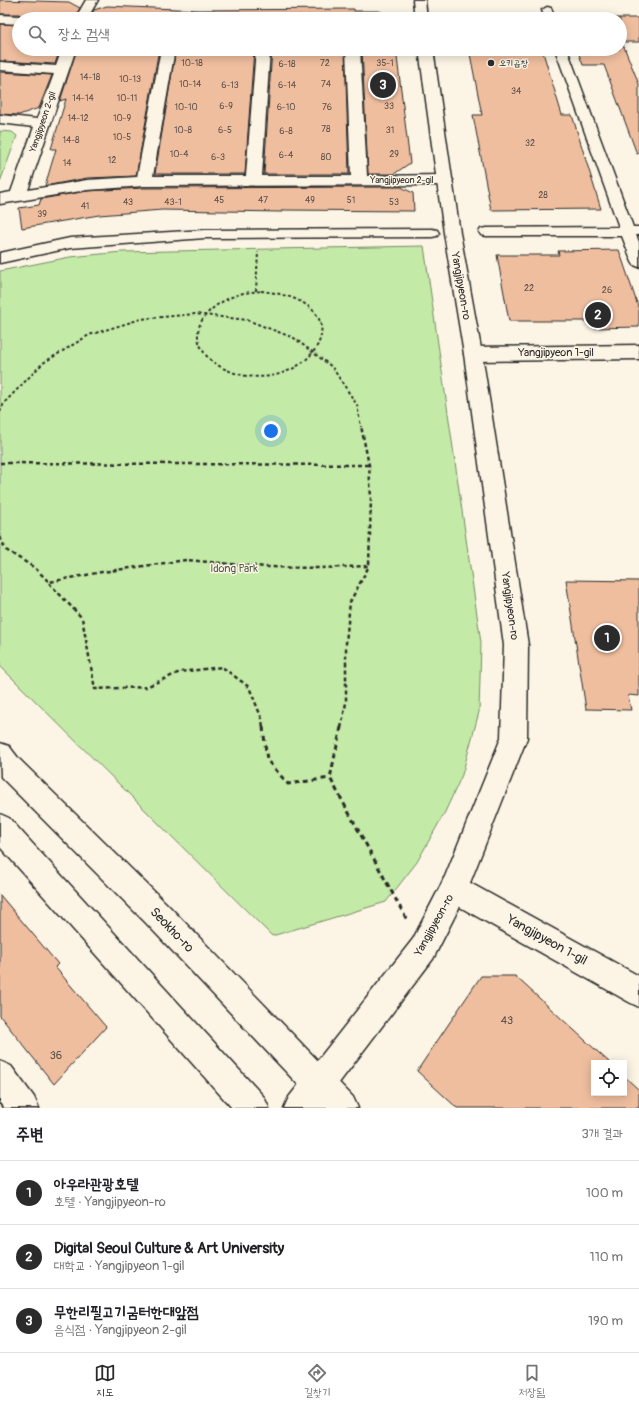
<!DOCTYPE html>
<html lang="ko">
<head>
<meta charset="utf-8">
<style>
  body { margin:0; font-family:Pangolin,"Poor Story",sans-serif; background:#f2f2f2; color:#202124 }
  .controls { position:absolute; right:12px; bottom:12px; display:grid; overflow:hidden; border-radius:0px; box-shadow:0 2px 10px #0003 }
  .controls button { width:36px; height:36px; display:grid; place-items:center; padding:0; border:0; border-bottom:1px solid #e0e0e0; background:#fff; color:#202124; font:20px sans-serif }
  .you { position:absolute; left:271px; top:431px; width:14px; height:14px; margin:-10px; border:3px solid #fff; border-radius:50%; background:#1a73e8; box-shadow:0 0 0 6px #1a73e833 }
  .badge { display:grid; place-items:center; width:26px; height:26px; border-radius:50%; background:#2b2b2b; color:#fff; font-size:13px; font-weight:700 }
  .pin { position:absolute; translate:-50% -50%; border:2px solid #fff; box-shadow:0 1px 4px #0006 }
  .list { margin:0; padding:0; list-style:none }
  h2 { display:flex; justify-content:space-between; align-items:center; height:52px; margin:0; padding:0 16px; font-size:17px }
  h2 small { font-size:13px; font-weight:400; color:#757577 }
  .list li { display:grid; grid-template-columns:26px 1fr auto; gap:12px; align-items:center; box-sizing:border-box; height:64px; padding:0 16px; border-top:1px solid #e0e0e0 }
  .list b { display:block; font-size:15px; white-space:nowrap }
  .list p { margin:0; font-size:13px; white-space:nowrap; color:#757577 }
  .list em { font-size:13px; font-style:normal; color:#757577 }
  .icon { flex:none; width:22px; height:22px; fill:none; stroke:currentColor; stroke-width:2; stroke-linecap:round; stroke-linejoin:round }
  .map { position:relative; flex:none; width:639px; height:1108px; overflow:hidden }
  .search { position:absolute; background:#fff; box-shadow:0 2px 10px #0003; left:12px; right:12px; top:12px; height:44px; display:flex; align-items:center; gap:10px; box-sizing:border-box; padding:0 14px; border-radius:22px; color:#757577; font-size:15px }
  .sheet { height:244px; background:#fff }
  nav { display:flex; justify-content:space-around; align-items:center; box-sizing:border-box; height:56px; border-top:1px solid #e0e0e0; background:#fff; font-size:11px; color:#757577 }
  nav a { display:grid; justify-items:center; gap:2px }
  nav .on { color:#2b2b2b }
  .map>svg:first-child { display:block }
</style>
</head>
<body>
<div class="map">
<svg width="639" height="1108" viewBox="0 0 639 1108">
  <rect width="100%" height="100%" fill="#fcf5e5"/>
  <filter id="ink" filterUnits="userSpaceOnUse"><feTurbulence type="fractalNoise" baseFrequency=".025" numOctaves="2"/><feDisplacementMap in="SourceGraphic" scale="8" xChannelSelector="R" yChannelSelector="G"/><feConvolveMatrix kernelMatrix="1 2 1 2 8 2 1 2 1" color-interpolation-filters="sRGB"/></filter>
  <g filter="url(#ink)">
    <!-- green -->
    <path fill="#c3eaa6" stroke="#778a68" d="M0,131L12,132L17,136L0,182Z
      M424,246L481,643L479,712L462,775L445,812L417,862L386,902L272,936L0,666V271L70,257L122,252Z"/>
    <!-- building -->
    <path fill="#efbe9f" stroke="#2b2b2b" d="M0,0L69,2L80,8L74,19H26L19,14H0Z
      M107,6L199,10L354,9V11H379L393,16V19H89L94,10Z
      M566,18H639V42H622L639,84V153L637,154L604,65H583L577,49H620V19Z
      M0,24L19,25V49H60L55,64L0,61Z
      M77,49H159L136,176L87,178L45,186L56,149H51L66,99L60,101Z
      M176,49H254L245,174H155Z
      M272,49H345L349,174H264Z
      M362,49H396L410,163L394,174H368Z
      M469,49H542L562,115H572L601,209L491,210L473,115H482Z
      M0,72L52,75L39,108L19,115L0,114Z
      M401,187L413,193L414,211L282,210V212L162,210L99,215L22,228L19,208L39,205L41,199L87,191L144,188Z
      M619,250L639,309V327L594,328L591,321H509L497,255H559L558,251Z
      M566,580L639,581V696L628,695L631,710L586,709Z
      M0,895L58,964L55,967L106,1027L54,1084L0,1016Z
      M481,976H515L610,1063H594V1093H624V1076L639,1090V1108H457L417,1071Z"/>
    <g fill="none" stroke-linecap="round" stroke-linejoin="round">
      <defs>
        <path id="pedestrian" d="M547,7L551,8L555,19H545L542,10Z
          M555,49H567L633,227H639V235H636L639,242V267L634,265L632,262L622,236H486L481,235L479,232L481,229L486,228L619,227Z
          M432,229L437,230L439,233L437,236L432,237L205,238L70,248L0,263V253L70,238L205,230Z"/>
        <path id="minor" d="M86,0H98L87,19H75Z
          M0,15L19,16L25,19H19V24L0,23Z
          M62,49H76L28,190L87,180L137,177L161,49H175L153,176H246L256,49H270L262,176H351L346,49H360L367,176L445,175L450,177L453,180L450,183L445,185L144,186L87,190L0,204V194L11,192L34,127L0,123V115L37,119L54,74L0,70V62L56,66Z
          M639,345V359L473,361L466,359L464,354L466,349L473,347Z
          M454,874L639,976V1007L629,1002L444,898L440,888L444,878Z
          M0,1061L11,1066L34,1097L39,1108H4L0,1103Z"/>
        <path id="tertiary" d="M413,0H425L427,19H415Z
          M419,49H433L460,233L482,354L528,645L527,738L464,898L433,959L320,1108H284L289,1097L413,939L444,879L501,738L504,645L464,354L444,233Z"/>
        <path id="secondary" d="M0,743L9,746L19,759L167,904L353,1097L358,1108H320L147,924L1,777Z
          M0,814L9,818L264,1097L269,1108H232L0,847Z"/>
      </defs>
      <!-- pedestrian casing -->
      <use href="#pedestrian" stroke="#2b2b2b" stroke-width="3"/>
      <!-- minor casing -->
      <use href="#minor" stroke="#2b2b2b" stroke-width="3"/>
      <!-- tertiary casing -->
      <use href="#tertiary" stroke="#2b2b2b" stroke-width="3"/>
      <!-- secondary casing -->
      <use href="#secondary" stroke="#2b2b2b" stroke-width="3"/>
      <!-- path-far2 -->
      <path stroke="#2b2b2b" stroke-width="2" stroke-dasharray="3 2.5" stroke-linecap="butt" d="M256,291L258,252
        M261,291C381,304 298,409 221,367C210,361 203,354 199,342C192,318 220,300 240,294C247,292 254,292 261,291Z
        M0,412L4,403L43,363L89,335L141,319L195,314L247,320L294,338L332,367L357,405L361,427"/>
      <!-- path-far1 -->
      <path stroke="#2b2b2b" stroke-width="2.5" stroke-dasharray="4 3" stroke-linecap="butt" d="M0,463L369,465
        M0,537L6,550L35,568L49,582L102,572L186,560L266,567L320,568L369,566L371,498L369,465L361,426
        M49,583L82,618L95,689L146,687L180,672L222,667L249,687L262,719L263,728
        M341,728L346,703V643L350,602L369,566"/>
      <!-- path -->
      <path stroke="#2b2b2b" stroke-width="3" stroke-dasharray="5 4" stroke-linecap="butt" d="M263,727L267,760L288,784L330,778
        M341,727L330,778L407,920"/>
      <!-- pedestrian -->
      <use href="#pedestrian" fill="#fcf5e5" fill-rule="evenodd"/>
      <!-- minor -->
      <use href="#minor" fill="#fcf5e5" fill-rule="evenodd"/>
      <!-- tertiary -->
      <use href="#tertiary" fill="#fcf5e5" fill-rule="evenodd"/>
      <!-- secondary -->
      <use href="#secondary" fill="#fcf5e5" fill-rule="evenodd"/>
    </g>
  </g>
  <!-- markers -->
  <circle fill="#2b2b2b" stroke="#fcf5e5" stroke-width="1.5" cx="491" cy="63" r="4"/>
  <g text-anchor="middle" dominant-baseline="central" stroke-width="3" stroke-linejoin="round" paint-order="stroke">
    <!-- number labels -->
    <g font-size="9" fill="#5c5048">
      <text x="192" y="63">10-18</text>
      <text x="325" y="63">72</text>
      <text x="385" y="63">35-1</text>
      <text x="287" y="64">6-18</text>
      <text x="90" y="77">14-18</text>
      <text x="130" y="79">10-13</text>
      <text x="190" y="84">10-14</text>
      <text x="326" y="84">74</text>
      <text x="230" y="85">6-13</text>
      <text x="287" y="85">6-14</text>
      <text x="516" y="91">34</text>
      <text x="83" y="98">14-14</text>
      <text x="127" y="98">10-11</text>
      <text x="226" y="106">6-9</text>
      <text x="389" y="106">33</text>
      <text x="186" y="107">10-10</text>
      <text x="286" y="107">6-10</text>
      <text x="327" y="107">76</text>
      <text x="78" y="118">14-12</text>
      <text x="122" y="118">10-9</text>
      <text x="326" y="129">78</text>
      <text x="183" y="130">10-8</text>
      <text x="225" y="130">6-5</text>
      <text x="390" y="130">31</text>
      <text x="286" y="131">6-8</text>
      <text x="122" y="137">10-5</text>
      <text x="71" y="140">14-8</text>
      <text x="530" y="143">32</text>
      <text x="179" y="154">10-4</text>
      <text x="394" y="154">29</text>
      <text x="286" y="155">6-4</text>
      <text x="218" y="157">6-3</text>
      <text x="326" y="157">80</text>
      <text x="112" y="160">12</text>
      <text x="67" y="163">14</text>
      <text x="543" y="195">28</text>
      <text x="219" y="200">45</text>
      <text x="263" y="200">47</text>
      <text x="310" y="200">49</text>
      <text x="351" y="200">51</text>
      <text x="128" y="202">43</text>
      <text x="173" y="202">43-1</text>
      <text x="394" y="202">53</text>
      <text x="85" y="206">41</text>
      <text x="42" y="214">39</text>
      <text x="529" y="288">22</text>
      <text x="607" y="290">26</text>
    </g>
    <!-- far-poi labels -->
    <g font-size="9" fill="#2b2b2b" stroke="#fcf5e5" text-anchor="start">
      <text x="499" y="63">오키곱창</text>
    </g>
    <!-- far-street labels -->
    <g font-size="9" fill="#2b2b2b" stroke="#fcf5e5">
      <text transform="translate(43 122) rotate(-71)">Yangjipyeon 2-gil</text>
      <text x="402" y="180">Yangjipyeon 2-gil</text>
    </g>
    <!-- street labels -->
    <g font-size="11" fill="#2b2b2b" stroke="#fcf5e5">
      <text transform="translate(461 286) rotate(80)">Yangjipyeon-ro</text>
      <text x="556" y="352">Yangjipyeon 1-gil</text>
      <text transform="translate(510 606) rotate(82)">Yangjipyeon-ro</text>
      <text transform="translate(434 925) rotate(-61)">Yangjipyeon-ro</text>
    </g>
    <!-- park labels -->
    <g font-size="11" fill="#515b4a" stroke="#fcf5e5">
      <text x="234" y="568">Idong Park</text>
    </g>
    <!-- near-number labels -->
    <g font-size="11" fill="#5c5048">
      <text x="507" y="1020">43</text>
      <text x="56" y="1055">36</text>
    </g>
    <!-- near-street labels -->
    <g font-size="13" fill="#2b2b2b" stroke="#fcf5e5">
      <text transform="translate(172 930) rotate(46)">Seokho-ro</text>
      <text transform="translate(547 940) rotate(29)">Yangjipyeon 1-gil</text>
    </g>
  </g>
</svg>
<div class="controls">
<button><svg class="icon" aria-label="locate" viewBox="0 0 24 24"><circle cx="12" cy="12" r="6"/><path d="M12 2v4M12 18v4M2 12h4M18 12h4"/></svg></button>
</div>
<div class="you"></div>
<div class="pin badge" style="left:607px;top:638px">1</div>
<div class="pin badge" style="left:598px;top:315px">2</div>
<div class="pin badge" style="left:383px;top:85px">3</div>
<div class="search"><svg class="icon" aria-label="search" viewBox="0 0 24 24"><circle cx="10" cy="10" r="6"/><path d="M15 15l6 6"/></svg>장소 검색</div>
</div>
<section class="sheet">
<h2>주변<small>3개 결과</small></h2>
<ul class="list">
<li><span class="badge">1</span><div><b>아우라관광호텔</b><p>호텔 · Yangjipyeon-ro</p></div><em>100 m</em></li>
<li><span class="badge">2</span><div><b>Digital Seoul Culture &amp; Art University</b><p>대학교 · Yangjipyeon 1-gil</p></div><em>110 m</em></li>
<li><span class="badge">3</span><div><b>무한리필고기굼터한대앞점</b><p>음식점 · Yangjipyeon 2-gil</p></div><em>190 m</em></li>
</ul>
</section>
<nav>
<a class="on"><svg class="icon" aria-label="map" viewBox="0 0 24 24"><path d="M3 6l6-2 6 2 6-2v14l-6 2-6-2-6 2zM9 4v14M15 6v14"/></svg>지도</a>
<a><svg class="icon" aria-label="directions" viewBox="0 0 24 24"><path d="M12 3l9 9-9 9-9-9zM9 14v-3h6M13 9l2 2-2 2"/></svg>길찾기</a>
<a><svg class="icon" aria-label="saved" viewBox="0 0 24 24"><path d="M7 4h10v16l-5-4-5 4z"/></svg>저장됨</a>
</nav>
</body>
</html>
